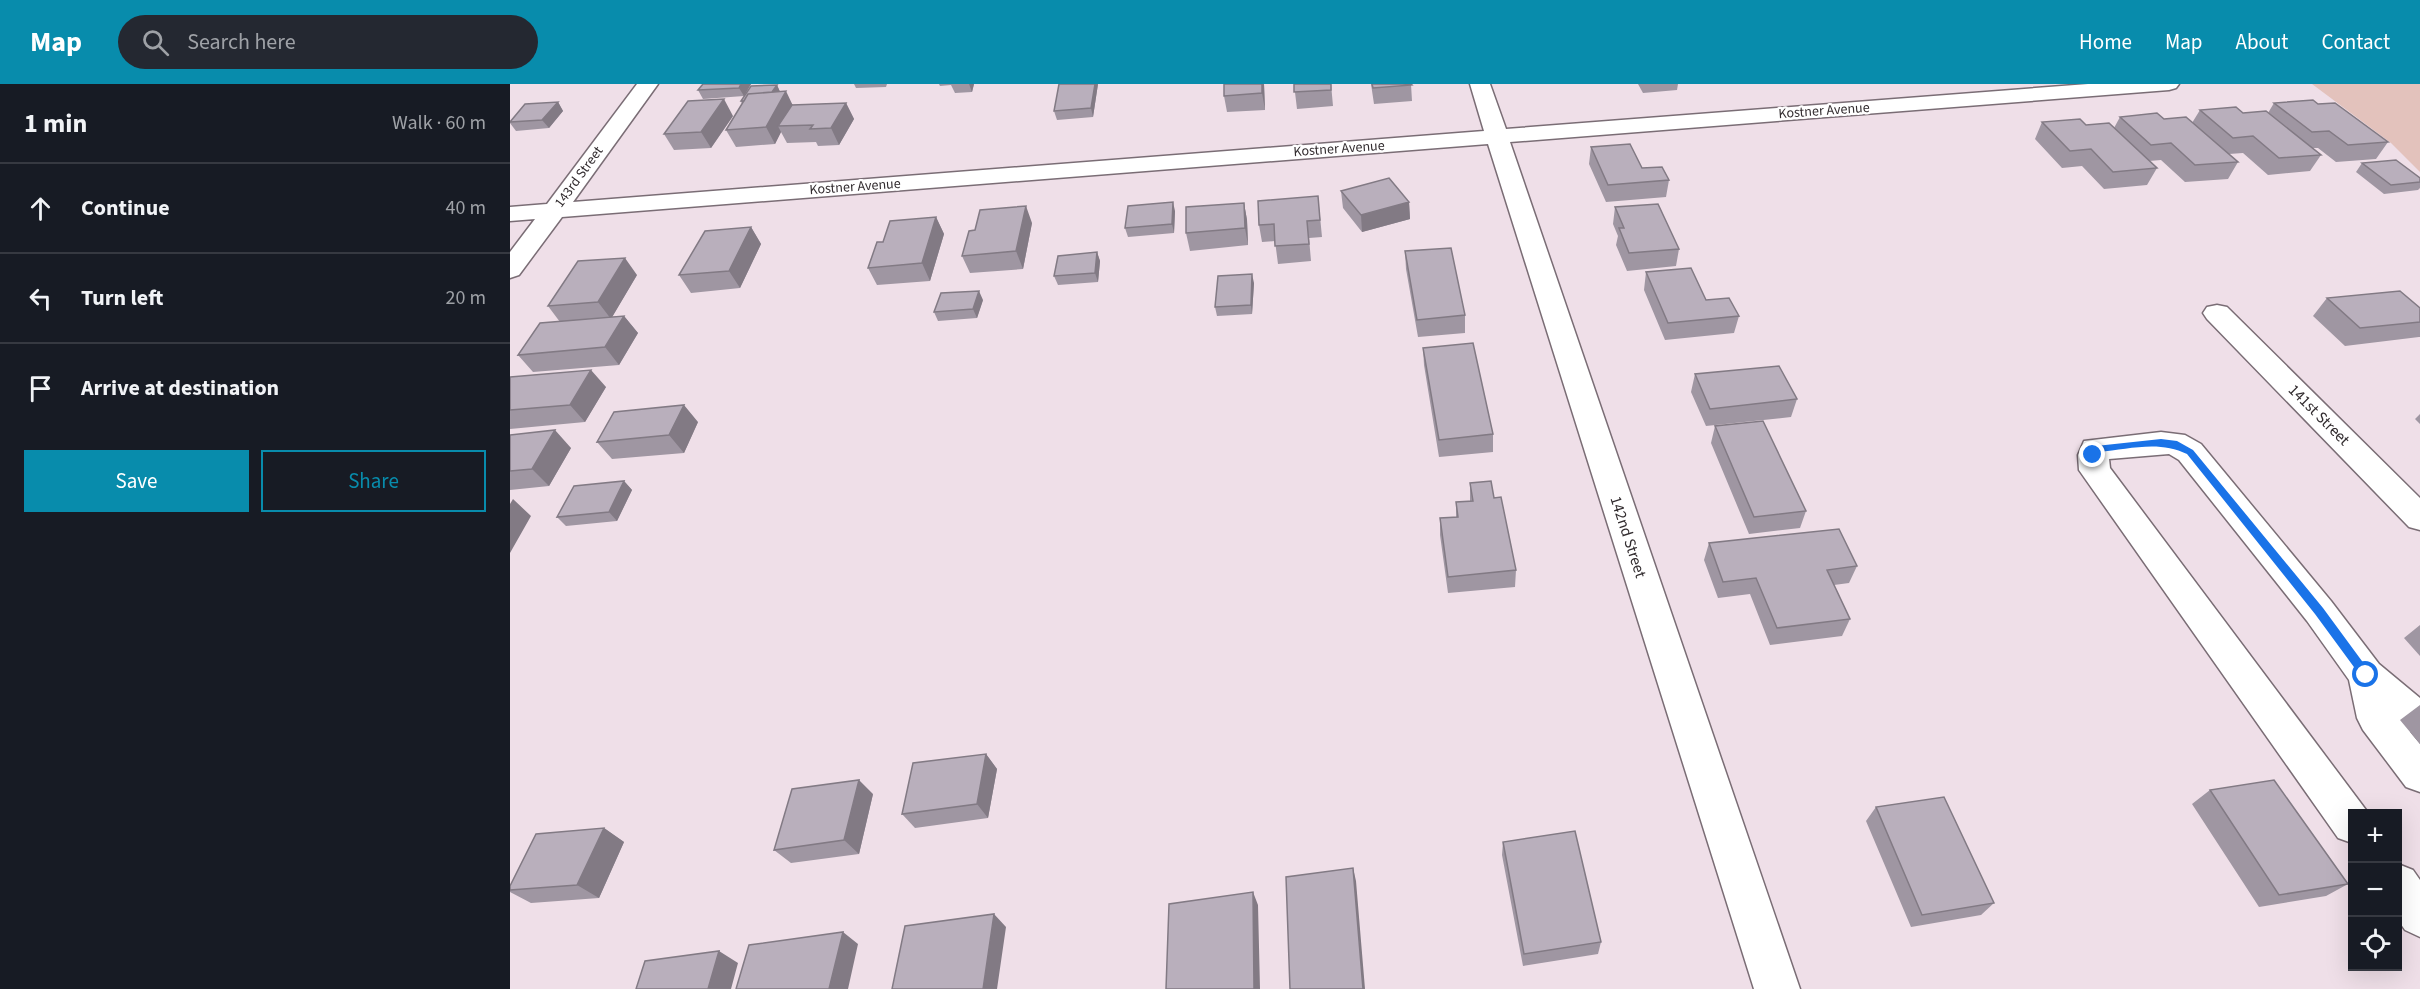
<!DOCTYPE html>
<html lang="en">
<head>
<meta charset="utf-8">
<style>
  body { margin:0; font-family:"Source Sans 3",sans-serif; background:#242831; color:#f1f3f6 }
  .controls { position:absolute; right:18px; bottom:18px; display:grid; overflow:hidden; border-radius:0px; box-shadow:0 6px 24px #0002 }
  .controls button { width:54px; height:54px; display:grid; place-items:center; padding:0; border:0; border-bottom:2px solid #363941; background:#171b24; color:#f1f3f6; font:30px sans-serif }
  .stop { position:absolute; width:18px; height:18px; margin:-14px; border:4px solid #1a73e8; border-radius:50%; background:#fff }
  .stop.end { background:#1a73e8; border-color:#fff; box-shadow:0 2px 6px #0008 }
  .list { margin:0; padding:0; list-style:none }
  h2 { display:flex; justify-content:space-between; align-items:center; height:78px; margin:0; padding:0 24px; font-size:26px }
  h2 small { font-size:20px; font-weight:400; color:#9ea1a6 }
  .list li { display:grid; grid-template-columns:39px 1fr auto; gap:18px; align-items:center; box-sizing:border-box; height:90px; padding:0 24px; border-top:2px solid #363941 }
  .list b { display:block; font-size:22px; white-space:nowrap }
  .list em { font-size:20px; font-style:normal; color:#9ea1a6 }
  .actions { display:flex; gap:12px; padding:18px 24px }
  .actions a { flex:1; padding:14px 0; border:2px solid #088cac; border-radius:0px; text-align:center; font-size:21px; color:#088cac }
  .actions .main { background:#088cac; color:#fff }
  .icon { flex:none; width:33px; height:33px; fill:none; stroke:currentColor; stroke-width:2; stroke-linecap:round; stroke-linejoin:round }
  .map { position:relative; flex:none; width:1910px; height:905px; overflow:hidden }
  header { display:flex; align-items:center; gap:36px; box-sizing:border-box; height:84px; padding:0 30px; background:#088cac; color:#fff }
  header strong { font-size:28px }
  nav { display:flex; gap:33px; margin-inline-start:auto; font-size:21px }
  .search { width:420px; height:54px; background:#242831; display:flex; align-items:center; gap:15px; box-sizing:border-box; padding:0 21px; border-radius:33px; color:#9ea1a6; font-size:22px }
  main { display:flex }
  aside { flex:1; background:#171b24 }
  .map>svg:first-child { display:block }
</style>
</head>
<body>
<header>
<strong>Map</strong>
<div class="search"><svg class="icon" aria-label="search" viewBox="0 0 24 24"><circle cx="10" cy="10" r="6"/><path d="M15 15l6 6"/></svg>Search here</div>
<nav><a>Home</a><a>Map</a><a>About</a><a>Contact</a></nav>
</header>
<main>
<aside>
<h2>1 min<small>Walk · 60 m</small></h2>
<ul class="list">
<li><svg class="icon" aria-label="ahead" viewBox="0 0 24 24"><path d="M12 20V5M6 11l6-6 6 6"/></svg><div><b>Continue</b></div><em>40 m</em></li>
<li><svg class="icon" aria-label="left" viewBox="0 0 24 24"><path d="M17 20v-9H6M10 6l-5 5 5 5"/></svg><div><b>Turn left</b></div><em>20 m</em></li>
<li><svg class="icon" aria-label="arrive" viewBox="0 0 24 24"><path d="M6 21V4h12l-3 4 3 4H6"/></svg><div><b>Arrive at destination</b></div></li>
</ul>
<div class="actions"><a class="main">Save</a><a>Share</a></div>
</aside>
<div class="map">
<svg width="1910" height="905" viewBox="0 0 1910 905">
  <rect width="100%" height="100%" fill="#efdfe8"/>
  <!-- green -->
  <path fill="#e3c2bc" d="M1802,0H1910V88L1881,59Z"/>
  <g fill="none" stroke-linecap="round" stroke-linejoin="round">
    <defs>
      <path id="minor" d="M127,0H148L63,118L974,47L960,0H980L996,45L1578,0H1669L1666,4L1659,6L1000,58L1290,905H1244L978,60L52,133L9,191L0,194V168L25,135L0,137V123L37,120Z
        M1707,221L1717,223L1910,414V446L1899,443L1697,235L1693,229L1697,223Z
        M1651,348L1675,351L1691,360L1821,517L1869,580L1910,614V650L1900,648L1910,660V708L1896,703L1853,646L1847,634L1839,596L1797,537L1669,376L1659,370L1599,375L1600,384L1856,726L1858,730H1842V759L1828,754L1569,386L1568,371L1574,357Z
        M1888,780L1903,786L1910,796V853L1895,846L1888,836Z"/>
    </defs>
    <!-- minor casing -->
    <use href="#minor" stroke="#7a6d75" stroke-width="3"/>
    <!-- minor -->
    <use href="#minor" fill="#fff" fill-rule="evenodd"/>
  </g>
  <!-- wall -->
  <path fill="#9f96a2" d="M241,0L234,12L193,15L188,6Z
    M344,0H377L376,3L346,4Z
    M429,0H464L462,8L445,9L441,1L430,2Z
    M588,0L583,33L547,36L544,27Z
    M714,0H754L755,26L717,28L714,12Z
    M784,0H821L823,22L787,25Z
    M861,0H901L902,17L864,20Z
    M1128,0H1168L1167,6L1133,9Z
    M267,1L270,8L283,21L336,19L344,35L329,61L308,62L306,58L277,59L271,48L265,60L226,63L216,46L232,20L231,17Z
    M48,18L53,27L39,44L6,47L0,39V37Z
    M1764,19L1808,20L1878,58L1866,75L1826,78L1808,64H1803L1811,71L1800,87L1758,91L1733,69L1719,70L1728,78L1718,95L1675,98L1651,76L1639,77L1647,84L1637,101L1594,105L1572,82L1552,84L1525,55L1532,38L1576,41L1604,44L1610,33L1654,35L1682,39L1690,26L1733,29H1758Z
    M223,32L201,64L164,66L154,50Z
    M1081,63L1159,96L1156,113L1096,118L1079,80Z
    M1852,79L1910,94V104L1908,106L1874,110L1846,88Z
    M831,107L899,118L900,135L852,148L833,124Z
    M808,112L812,153L799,154L801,177L768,180L765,157L752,158L749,141Z
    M734,119L737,136L738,161L680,167L676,149Z
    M1105,123L1169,165L1166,182L1117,187L1106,161L1108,152L1103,140Z
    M665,127L664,149L618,153L615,144Z
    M426,133L434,150L420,197L367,201L358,184Z
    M522,139L513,185L460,189L452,172L465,146Z
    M241,143L251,160L230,204L181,209L169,191Z
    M895,167L955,231V249L908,253L896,185Z
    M587,168L590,177L588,198L548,201L544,192Z
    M1136,188L1229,232L1224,249L1155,256L1134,206Z
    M127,191L102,233L114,232L128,249L109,281L23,288L8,271L50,238L38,222Z
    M744,199L742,230L707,232L705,223Z
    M1817,214L1910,224V253H1909L1835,262L1803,232Z
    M473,216L467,234L428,237L424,228Z
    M913,264L983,350V368L929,373L914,281Z
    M1185,290L1287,315L1281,333L1196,342L1181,308Z
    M0,293L96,303L75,338L0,345Z
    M1910,330V340L1905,335Z
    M188,338L174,369L102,375L87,358Z
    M1205,342L1296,427L1290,444L1239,450L1201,359Z
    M0,351L61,364L39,402L0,406Z
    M114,397L122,406L107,437L56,442L47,433Z
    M960,399L984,414L1006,486L1005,503L938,509L930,451V434L946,433V418L960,417Z
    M1199,459L1347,482L1339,499L1324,501L1340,535L1332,552L1260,561L1240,510L1208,514L1194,476Z
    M1910,541V572L1894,554Z
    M1910,621V660L1890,636Z
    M476,670L487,685L478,734L405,744L392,730Z
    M1700,706L1838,800L1816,812L1749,823L1682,720Z
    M363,710L349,770L281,779L264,766Z
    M1366,723L1484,819L1471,831L1401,843L1356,737Z
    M94,744L114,758L89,814L21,819L0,808V802Z
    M993,758L1091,858L1088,870L1013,882L992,771Z"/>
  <!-- shaded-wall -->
  <path fill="#827a84" d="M231,0H241L234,12L229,4Z
    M459,0H464L462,8Z
    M585,0H588L583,33L581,24Z
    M752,0H754L755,26L752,9Z
    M267,1L271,10L257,16Z
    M276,7L284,24L268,42L271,48L265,60L256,43Z
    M214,15L223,32L201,64L191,48Z
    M48,18L53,27L39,44L32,36Z
    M336,19L344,35L329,61L321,44Z
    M663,118L665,127L664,149L662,140Z
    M899,118L900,135L852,148L851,131Z
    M734,119L737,136L738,161L735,144Z
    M516,122L522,139L513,185L506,167Z
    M426,133L434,150L420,197L412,179Z
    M241,143L251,160L230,204L219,187Z
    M587,168L590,177L588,198L585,189Z
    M115,174L127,191L101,235L88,218Z
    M742,190L744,199L742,230L741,221Z
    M469,207L473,216L467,234L463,225Z
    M114,232L128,249L109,281L95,263Z
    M81,286L96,303L75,338L60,321Z
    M174,321L188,338L174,369L159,351Z
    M45,346L61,364L39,402L22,385Z
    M114,397L122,406L107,437L99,428Z
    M3,415L21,432L0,469V420Z
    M476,670L487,685L478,734L467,720Z
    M349,696L363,710L349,770L334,756Z
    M94,744L114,758L89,814L67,801Z
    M843,784L846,797L855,905H853Z
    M743,808L748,821L750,905H744Z
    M484,830L496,843L487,905H473Z
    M333,848L348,860L338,905H319Z
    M209,867L228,879L221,905H198Z"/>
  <!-- building -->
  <path fill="#b9afbc" stroke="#827a84" stroke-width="1.5" d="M193,0H231L229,4L188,6Z
    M549,0H585L581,24L544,27Z
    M714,0H752V9L714,12Z
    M784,0H821V6L784,8Z
    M862,0H901L902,1L863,4Z
    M267,1L262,8L238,10L234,17H231L241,2Z
    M276,7L256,43L216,46L238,10Z
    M214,15L191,48L154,50L178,17Z
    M1803,16L1808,20L1825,19L1878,58L1838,61L1819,47L1802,48L1764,19Z
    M48,18L32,36L0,38L15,20Z
    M336,19L321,44L300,45L303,41L268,42L282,21Z
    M1726,23L1733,29L1756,27L1811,71L1769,74L1743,52L1723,54L1690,26Z
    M1647,29L1654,35L1676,33L1728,78L1685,81L1661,59L1641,61L1610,33Z
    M1570,35L1576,41L1599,39L1647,84L1603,88L1581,65L1560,67L1532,38Z
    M1120,60L1132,84L1152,83L1159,96L1098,101L1081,63Z
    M1886,76L1910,94V98L1881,101L1852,79Z
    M879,94L899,118L851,131L831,107Z
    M808,112L810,136L797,137L799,160L765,162L764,140L749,141L748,117Z
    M663,118L662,140L615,144L618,122Z
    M734,119L735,144L676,149V123Z
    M1148,120L1169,165L1119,169L1109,144H1114L1105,123Z
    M516,122L506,167L452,172L459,147L465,146L470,126Z
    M426,133L412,179L358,184L367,158H373L380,137Z
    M241,143L219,187L169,191L195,147Z
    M941,164L955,231L907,236L895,167Z
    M587,168L585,189L544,192L548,172Z
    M115,174L88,218L38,222L68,177Z
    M1181,184L1196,216L1219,214L1229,232L1158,239L1136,188Z
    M742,190L741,221L705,223L708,192Z
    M469,207L463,225L424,228L431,209Z
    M1890,207L1910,224V238L1850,244L1817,214Z
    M114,232L95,263L8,271L30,239Z
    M963,259L983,350L929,356L913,264Z
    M1269,282L1287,315L1200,325L1185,290Z
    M81,286L60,321L0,326V293Z
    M174,321L159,351L87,358L104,328Z
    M1253,337L1296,427L1244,433L1205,342Z
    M45,346L22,385L0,387V351Z
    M114,397L99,428L47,433L64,402Z
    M981,397L984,414L991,413L1006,486L938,493L930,434L948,433L946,418L963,417L960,399Z
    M1329,445L1347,482L1317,486L1340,535L1267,544L1246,494L1213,498L1199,459Z
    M476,670L467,720L392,730L403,679Z
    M349,696L334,756L264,766L282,705Z
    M1764,696L1838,800L1769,811L1700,706Z
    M1434,713L1484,819L1412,831L1366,723Z
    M94,744L67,801L0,806V802L26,750Z
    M1065,747L1091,858L1014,870L993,758Z
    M843,784L853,905H780L776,793Z
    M743,808L744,905H656L659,820Z
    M484,830L473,905H382L395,842Z
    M333,848L319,905H226L239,861Z
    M209,867L198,905H126L135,877Z"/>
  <!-- route -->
  <path fill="#1a73e8" d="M1651,355L1667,357L1683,366L1813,524L1860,588V594H1852L1805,530L1677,370C1650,356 1618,365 1589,368L1583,375L1578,371L1586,362Z"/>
  <g text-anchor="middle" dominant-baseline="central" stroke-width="4.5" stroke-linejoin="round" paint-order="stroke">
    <!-- far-street labels -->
    <g font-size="14" fill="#322c2f" stroke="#fff">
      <text transform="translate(1314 27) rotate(-4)">Kostner Avenue</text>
      <text transform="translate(829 65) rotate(-4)">Kostner Avenue</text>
      <text transform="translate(69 93) rotate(-54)">143rd Street</text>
      <text transform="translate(345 103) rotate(-4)">Kostner Avenue</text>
    </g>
    <!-- street labels -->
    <g font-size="16" fill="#322c2f" stroke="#fff">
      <text transform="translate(1809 331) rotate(45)">141st Street</text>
      <text transform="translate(1118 453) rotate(72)">142nd Street</text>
    </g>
  </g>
</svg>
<div class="controls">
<button>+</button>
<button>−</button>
<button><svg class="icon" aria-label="locate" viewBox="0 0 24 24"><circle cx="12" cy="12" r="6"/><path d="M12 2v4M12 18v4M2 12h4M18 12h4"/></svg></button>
</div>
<div class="stop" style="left:1856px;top:591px"></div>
<div class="stop end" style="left:1583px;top:371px"></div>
</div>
</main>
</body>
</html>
